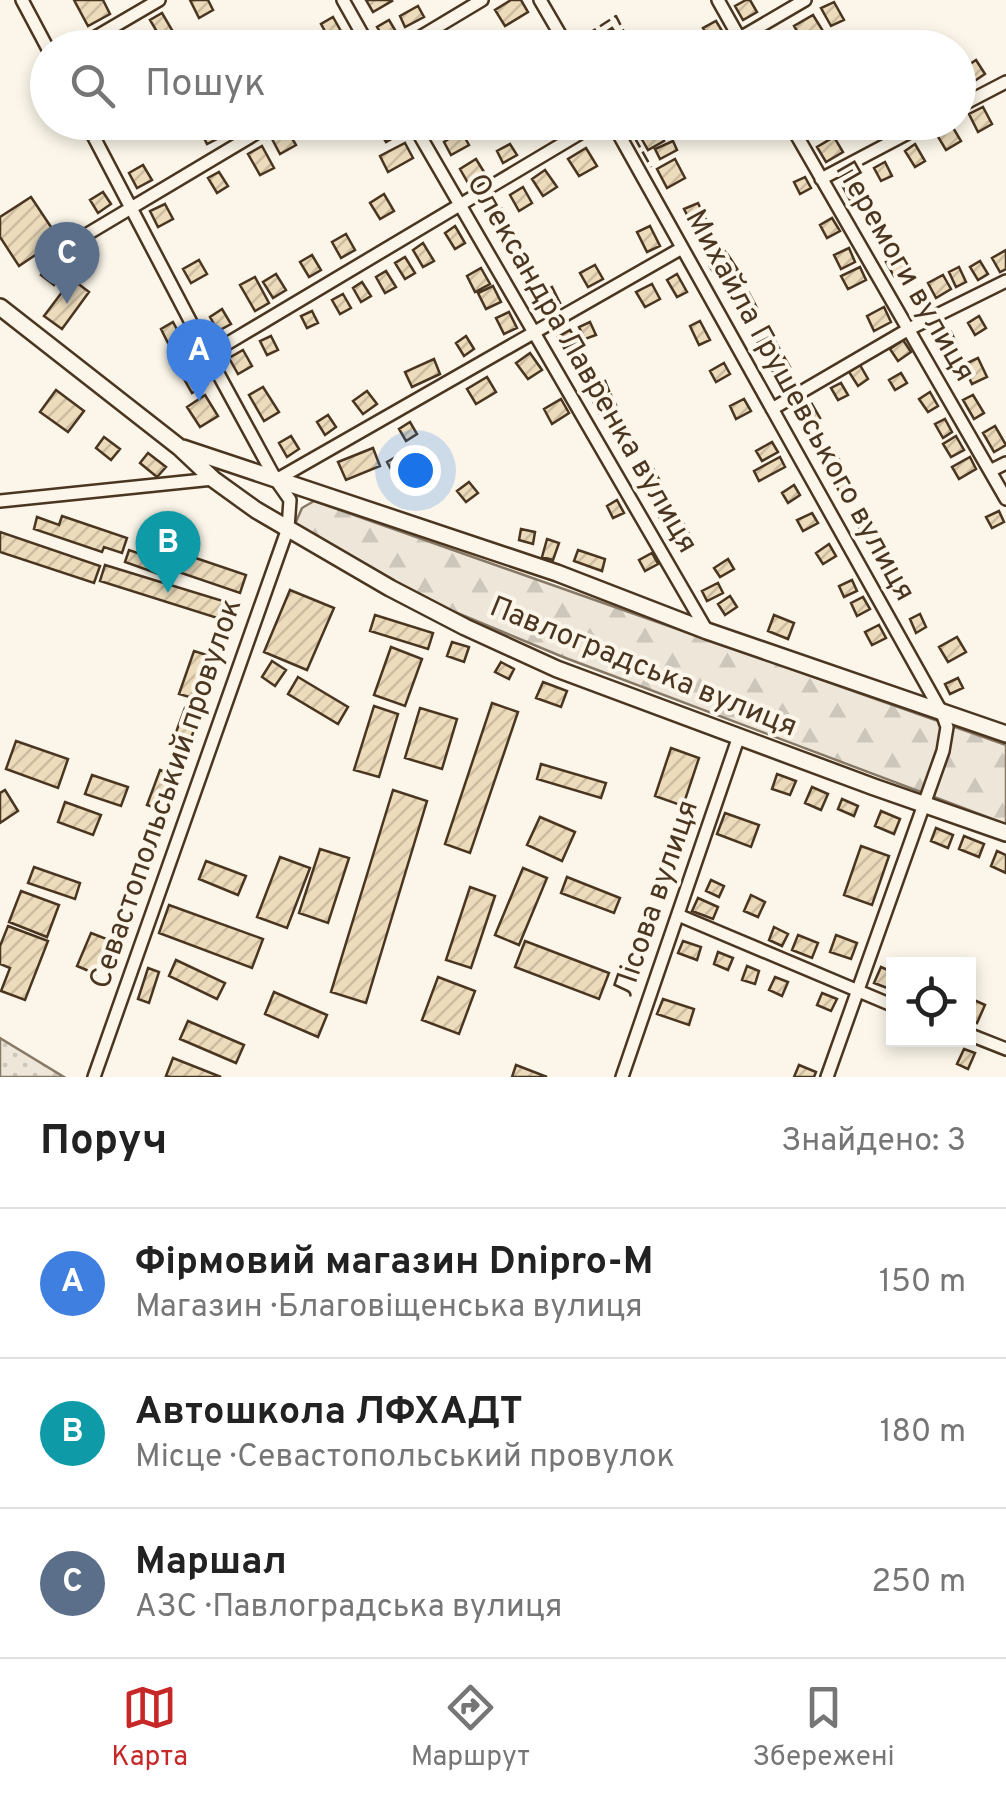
<!DOCTYPE html>
<html lang="uk">
<head>
<meta charset="utf-8">
<style>
  body { margin:0; font-family:Overpass,sans-serif; background:#f2f2f2; color:#222 }
  .controls { position:absolute; right:30px; bottom:30px; display:grid; overflow:hidden; border-radius:0px; box-shadow:0 5px 15px #0003 }
  .controls button { width:90px; height:90px; display:grid; place-items:center; padding:0; border:0; border-bottom:2px solid #e0e0e0; background:#fff; color:#222; font:50px sans-serif }
  .you { position:absolute; left:415px; top:470px; width:35px; height:35px; margin:-25px; border:8px solid #fff; border-radius:50%; background:#1a73e8; box-shadow:0 0 0 15px #1a73e833 }
  .badge { display:grid; place-items:center; width:65px; height:65px; border-radius:50%; background:#c62828; color:#fff; font-size:32px; font-weight:700 }
  .pin { position:absolute; translate:-50% -82px; filter:drop-shadow(0 2px 5px #0008) }
  .pin::after { content:''; position:absolute; top:52px; width:35px; height:30px; background:inherit; clip-path:polygon(0 0,100% 0,50% 100%) }
  .list { margin:0; padding:0; list-style:none }
  h2 { display:flex; justify-content:space-between; align-items:center; height:130px; margin:0; padding:0 40px; font-size:42px }
  h2 small { font-size:32px; font-weight:400; color:#767676 }
  .list li { display:grid; grid-template-columns:65px 1fr auto; gap:30px; align-items:center; box-sizing:border-box; height:150px; padding:0 40px; border-top:2px solid #e0e0e0 }
  .list b { display:block; font-size:38px; white-space:nowrap }
  .list p { margin:0; font-size:32px; white-space:nowrap; color:#767676 }
  .list em { font-size:32px; font-style:normal; color:#767676 }
  .icon { flex:none; width:55px; height:55px; fill:none; stroke:currentColor; stroke-width:2; stroke-linecap:round; stroke-linejoin:round }
  .map { position:relative; flex:none; width:1006px; height:1077px; overflow:hidden }
  .search { position:absolute; background:#fff; box-shadow:0 5px 15px #0003; left:30px; right:30px; top:30px; height:110px; display:flex; align-items:center; gap:25px; box-sizing:border-box; padding:0 35px; border-radius:55px; color:#767676; font-size:38px }
  .sheet { height:580px; background:#fff }
  nav { display:flex; justify-content:space-around; align-items:center; box-sizing:border-box; height:140px; border-top:2px solid #e0e0e0; background:#fff; font-size:28px; color:#767676 }
  nav a { display:grid; justify-items:center; gap:5px }
  nav .on { color:#c62828 }
  .map>svg:first-child { display:block }
</style>
</head>
<body>
<div class="map">
<svg width="1006" height="1077" viewBox="0 0 1006 1077">
  <defs>
    <pattern id="grass-dots" width="8" height="8" patternUnits="userSpaceOnUse" patternTransform="scale(2.5)"><rect width="8" height="8" fill="#ede6d9"/><path d="M2 2h.1M6 6h.1" fill="none" stroke="#cdc6ba" stroke-width="1.8" stroke-linecap="round"/></pattern>
    <pattern id="forest-firs" width="22" height="20" patternUnits="userSpaceOnUse" patternTransform="scale(2.5)"><rect width="22" height="20" fill="#ede6d9"/><path d="M5 1l3.5 6h-7zM16 11l3.5 6h-7z" fill="#cdc6ba"/></pattern>
    <pattern id="building-hatch" width="6" height="6" patternUnits="userSpaceOnUse" patternTransform="scale(2.5)"><rect width="6" height="6" fill="#ecdcbc"/><path d="M-1 1l2-2M0 6l6-6M5 7l2-2" fill="none" stroke="#ccbda1"/></pattern>
  </defs>
  <rect width="100%" height="100%" fill="#fbf6e9"/>
  <!-- grass -->
  <path fill="url(#grass-dots)" stroke="#887966" stroke-width="2.5" d="M0,1038L64,1077H0Z"/>
  <!-- forest -->
  <path fill="url(#forest-firs)" stroke="#887966" stroke-width="2.5" d="M314,501L1006,745V824L563,657L409,593L295,524L302,508Z"/>
  <!-- building -->
  <path fill="url(#building-hatch)" stroke="#4a3520" stroke-width="2.5" d="M74,0H103L110,14L88,26Z
    M190,0H208L213,10L199,18Z
    M366,0H391L392,1L373,12Z
    M511,0H521L528,12L505,26L495,10Z
    M746,0H750L757,12L743,20L735,6Z
    M834,2L844,20L831,26L821,8Z
    M418,6L424,17L405,27L400,16Z
    M162,13L172,30L160,37L150,20Z
    M813,15L823,31L804,43L794,26Z
    M333,17L342,33L330,40L321,24Z
    M389,20L401,40L389,47L377,27Z
    M716,21L724,34L711,42L703,28Z
    M612,28L625,47L601,48L595,39Z
    M976,60L985,74L973,82L964,68Z
    M48,86V101L39,104L34,92Z
    M983,107L992,124L978,132L969,114Z
    M211,122L219,138L207,144L199,128Z
    M320,122L324,129L309,137L301,123Z
    M390,122H396L402,133L386,142L378,129Z
    M647,122H653L664,141L648,150L636,129Z
    M952,126L961,141L946,150L937,135Z
    M286,128L296,145L280,154L271,137Z
    M461,131L469,145L451,155L444,142Z
    M834,137L843,152L826,162L817,147Z
    M673,141L677,150L660,159L655,149Z
    M405,143L413,158L388,172L380,156Z
    M510,144L517,155L503,163L497,151Z
    M915,144L925,161L915,167L905,151Z
    M262,146L274,168L260,175L248,154Z
    M586,148L597,166L579,176L568,159Z
    M476,159L484,172L468,183L460,169Z
    M675,159L685,178L667,188L657,169Z
    M885,162L892,176L881,181L874,168Z
    M143,165L152,180L137,188L129,173Z
    M545,170L557,187L543,196L532,179Z
    M219,172L228,186L217,193L208,178Z
    M805,177L811,188L800,194L794,182Z
    M857,180L865,196L851,202L843,187Z
    M523,187L532,203L519,211L510,195Z
    M103,192L111,204L98,213L90,200Z
    M384,194L394,211L380,219L370,203Z
    M31,197L59,239L19,266L0,237V217Z
    M498,202L507,219L494,225L485,209Z
    M698,203L707,222L694,229L684,209Z
    M165,204L173,219L158,227L150,211Z
    M832,218L840,231L827,238L820,225Z
    M455,226L465,243L455,249L445,233Z
    M650,226L660,246L647,252L637,232Z
    M346,234L355,250L341,258L332,242Z
    M423,243L434,261L423,267L413,250Z
    M718,243L726,253L714,261L707,252Z
    M849,248L855,262L841,269L834,255Z
    M1006,250V269L1000,272L992,258Z
    M902,253L910,267L894,276L886,262Z
    M312,255L321,270L309,277L300,262Z
    M728,255L738,270L720,281L710,267Z
    M405,257L415,273L405,279L395,263Z
    M199,260L207,274L191,283L183,269Z
    M980,261L988,274L978,280L970,267Z
    M50,263L64,273L54,285L41,275Z
    M595,265L603,279L588,287L580,273Z
    M860,267L866,280L848,289L841,276Z
    M959,267L966,282L956,287L949,272Z
    M481,268L490,284L475,292L467,276Z
    M386,271L396,287L385,293L376,277Z
    M276,274L286,290L273,298L263,282Z
    M677,274L687,292L677,297L667,280Z
    M943,275L951,289L936,298L928,283Z
    M255,277L269,303L255,311L240,285Z
    M735,278L742,290L731,297L723,285Z
    M72,279L89,292L62,329L44,316Z
    M362,282L371,296L361,302L353,288Z
    M652,284L660,299L645,307L636,292Z
    M493,286L501,302L486,309L478,293Z
    M552,287L560,303L540,312L532,297Z
    M749,293L757,308L741,316L734,301Z
    M343,294L351,308L340,314L332,300Z
    M884,307L891,322L874,331L867,316Z
    M222,309L231,324L218,331L210,317Z
    M312,311L318,323L307,328L301,316Z
    M509,312L517,328L504,334L496,318Z
    M979,316L986,328L975,335L968,323Z
    M700,321L710,340L699,345L690,326Z
    M173,322L181,337L168,343L161,329Z
    M590,322L596,335L585,339L579,327Z
    M570,330L577,341L564,348L558,337Z
    M951,332L960,350L944,358L935,340Z
    M271,336L278,350L267,355L260,341Z
    M466,336L474,349L464,356L456,343Z
    M772,336L779,348L765,355L758,343Z
    M903,340L911,352L898,361L890,349Z
    M243,350L252,366L238,374L229,358Z
    M530,353L542,370L528,379L516,363Z
    M784,357L790,367L775,376L770,366Z
    M978,358L987,377L972,384L963,365Z
    M434,359L440,374L412,387L405,372Z
    M724,363L730,374L716,382L710,371Z
    M860,365L868,379L858,386L849,372Z
    M200,371L207,384L192,393L184,379Z
    M901,373L907,383L895,390L889,380Z
    M790,376L797,388L786,393L780,382Z
    M487,377L496,392L476,404L467,389Z
    M605,381L609,391L595,398L590,389Z
    M841,383L848,395L838,400L831,388Z
    M263,387L279,412L264,421L249,395Z
    M56,390L84,411L68,432L40,412Z
    M367,391L377,404L363,414L353,401Z
    M930,392L938,406L928,412L919,399Z
    M205,395L218,416L200,427L187,407Z
    M611,395L616,405L599,413L594,403Z
    M973,395L984,413L974,419L963,400Z
    M561,399L569,413L552,424L544,409Z
    M744,399L751,411L736,419L730,406Z
    M812,404L820,418L803,427L796,412Z
    M328,415L336,427L325,435L317,422Z
    M945,419L952,432L943,438L935,424Z
    M410,422L417,434L406,441L399,429Z
    M995,426L1006,445L994,452L983,433Z
    M291,436L299,449L287,457L279,443Z
    M956,436L964,450L951,457L943,444Z
    M104,437L120,449L111,460L96,448Z
    M772,442L778,452L762,461L756,451Z
    M373,448L380,466L346,480L338,462Z
    M835,452L843,466L828,474L820,461Z
    M148,453L166,467L157,477L140,463Z
    M403,453L415,473L398,482L387,462Z
    M780,457L785,467L759,481L754,471Z
    M970,457L976,469L959,479L952,467Z
    M654,470L660,481L648,487L642,476Z
    M847,475L856,491L843,498L834,482Z
    M469,482L478,493L466,502L457,491Z
    M794,485L800,495L788,503L782,493Z
    M666,496L673,509L659,517L652,503Z
    M617,500L624,513L613,518L607,506Z
    M863,508L871,521L859,527L852,514Z
    M999,511L1004,522L992,528L986,517Z
    M812,513L818,523L803,531L797,520Z
    M62,516L127,538L122,553L104,547L102,552L34,529L37,517L59,525Z
    M683,522L689,534L673,542L667,530Z
    M521,529L535,532L533,544L519,540Z
    M0,532L100,566L94,583L0,552Z
    M880,537L887,549L877,555L869,543Z
    M547,539L559,543L553,560L542,557Z
    M829,544L836,556L823,564L816,553Z
    M169,549L246,575L240,593L170,569L167,577L125,562L129,550L164,562Z
    M578,550L605,559L602,571L574,561Z
    M652,553L658,564L645,571L639,560Z
    M728,559L734,569L720,577L714,568Z
    M105,565L236,605L230,622L100,581Z
    M901,574L910,590L898,597L888,581Z
    M852,580L857,591L844,597L839,586Z
    M718,583L723,593L707,601L702,591Z
    M290,590L334,608L307,670L264,652Z
    M730,596L737,607L725,615L718,604Z
    M863,597L870,609L857,616L851,603Z
    M920,614L926,627L916,633L910,619Z
    M375,615L433,633L428,649L370,631Z
    M774,615L794,623L788,639L768,631Z
    M879,625L886,638L872,645L865,632Z
    M957,637L966,652L948,662L939,647Z
    M452,642L469,647L464,662L447,656Z
    M391,647L422,659L405,706L374,695Z
    M194,651L210,656L196,699L179,694Z
    M272,661L286,670L275,686L262,677Z
    M501,662L514,669L509,679L495,672Z
    M298,677L348,707L338,724L288,694Z
    M958,678L963,688L950,694L945,684Z
    M543,682L567,691L561,707L536,698Z
    M492,703L518,712L470,853L445,844Z
    M374,706L398,714L379,777L354,770Z
    M185,708L200,714L187,749L172,743Z
    M420,708L457,719L442,769L405,758Z
    M16,741L68,759L58,788L6,769Z
    M671,748L699,758L683,806L655,796Z
    M541,764L606,783L601,798L537,779Z
    M160,770L177,776L164,811L147,805Z
    M777,774L796,781L790,795L772,789Z
    M92,775L128,787L121,806L85,794Z
    M812,787L828,794L821,810L805,803Z
    M5,790L18,811L0,823V793Z
    M393,790L427,801L366,1003L331,992Z
    M842,799L858,806L854,816L838,809Z
    M65,802L101,815L93,835L58,822Z
    M881,811L900,819L894,834L875,826Z
    M725,813L759,825L751,847L717,834Z
    M540,817L575,832L562,861L527,845Z
    M936,828L953,835L948,848L931,841Z
    M964,836L984,844L979,857L959,849Z
    M861,846L889,856L872,905L844,895Z
    M320,849L349,858L328,923L299,913Z
    M997,851L1006,855V873L991,866Z
    M280,857L310,868L287,928L257,917Z
    M206,861L246,876L238,895L199,879Z
    M34,867L80,883L75,899L28,883Z
    M523,868L547,878L519,945L495,935Z
    M567,877L620,898L614,913L561,893Z
    M711,880L724,886L719,897L706,891Z
    M470,887L495,896L471,968L446,960Z
    M21,891L59,905L47,937L9,922Z
    M751,895L765,902L758,917L744,911Z
    M698,898L718,907L713,919L692,911Z
    M169,905L263,939L252,968L159,933Z
    M8,926L48,941L25,1000L1,991L10,968L0,964V946Z
    M774,927L788,934L782,946L769,940Z
    M91,933L109,940L96,974L77,966Z
    M798,935L818,943L812,958L792,950Z
    M836,935L857,943L851,959L830,952Z
    M525,941L609,973L599,999L515,967Z
    M683,941L701,947L697,960L678,953Z
    M718,952L733,958L728,970L714,964Z
    M176,960L225,983L217,999L169,976Z
    M747,966L759,971L755,984L742,980Z
    M881,967L894,973L890,989L874,983Z
    M148,968L159,972L149,1003L138,999Z
    M438,977L475,991L459,1034L422,1020Z
    M775,977L788,982L782,996L769,990Z
    M274,992L327,1015L318,1037L265,1014Z
    M822,993L837,999L831,1011L817,1005Z
    M663,999L694,1009L689,1025L657,1014Z
    M974,1000L985,1005L977,1023L968,1019Z
    M188,1021L244,1045L236,1063L180,1039Z
    M964,1049L975,1053L968,1069L957,1064Z
    M173,1058L221,1077H170L166,1076Z
    M516,1065L547,1077H512Z
    M799,1065L816,1072L814,1077H794Z"/>
  <g fill="none" stroke-linecap="round" stroke-linejoin="round">
    <defs>
      <path id="minor" d="M22,0L48,49
        M343,0L370,48
        M540,0L568,48
        M718,0L745,48
        M77,48L159,0
        M402,48L482,0
        M723,48L805,0
        M958,107L1006,82
        M86,122L208,355L276,480L290,500L288,528L94,1077
        M412,122L707,631
        M612,122L942,713L947,727L943,751L827,1077
        M789,122L1006,499
        M821,179L929,122
        M64,248L275,122
        M208,355L599,122
        M772,409L909,329L1006,281
        M990,471L1006,463
        M276,480L682,248
        M0,501L213,479
        M678,915L894,1006
        M968,1034L1006,1049
        M622,1077L739,736"/>
      <path id="major" d="M0,307L179,447L213,479L256,510L390,588L465,627L557,669L874,787L1006,833
        M183,448L557,573L707,631L1006,734"/>
    </defs>
    <!-- minor casing -->
    <use href="#minor" stroke="#4a3520" stroke-width="16"/>
    <!-- major casing -->
    <use href="#major" stroke="#4a3520" stroke-width="20"/>
    <!-- minor -->
    <use href="#minor" stroke="#fbf6e9" stroke-width="11"/>
    <!-- major -->
    <use href="#major" stroke="#fbf6e9" stroke-width="15"/>
    <!-- fence -->
    <path stroke="#4a3520" stroke-width="2.5" stroke-dasharray="12 5" stroke-linecap="butt" d="M585,48L580,39L616,16L632,48
      M626,122L651,167"/>
  </g>
  <g text-anchor="middle" dominant-baseline="central" stroke-width="8" stroke-linejoin="round" paint-order="stroke">
    <!-- street labels -->
    <g font-size="30" fill="#4a3520" stroke="#fbf6e9">
      <text transform="translate(904 272) rotate(60)">Перемоги вулиця</text>
      <text transform="translate(581 364) rotate(60)">Олександра Лавренка вулиця</text>
      <text transform="translate(799 406) rotate(61)">Михайла Грушевського вулиця</text>
      <text transform="translate(643 668) rotate(22)">Павлоградська вулиця</text>
      <text transform="translate(167 794) rotate(-71)">Севастопольський провулок</text>
      <text transform="translate(657 899) rotate(-71)">Лісова вулиця</text>
    </g>
  </g>
</svg>
<div class="controls">
<button><svg class="icon" aria-label="locate" viewBox="0 0 24 24"><circle cx="12" cy="12" r="6"/><path d="M12 2v4M12 18v4M2 12h4M18 12h4"/></svg></button>
</div>
<div class="you"></div>
<div class="pin badge" style="left:199px;top:401px;background:#3f7fe0">A</div>
<div class="pin badge" style="left:168px;top:593px;background:#0f9aa8">B</div>
<div class="pin badge" style="left:67px;top:304px;background:#5c6f8a">C</div>
<div class="search"><svg class="icon" aria-label="search" viewBox="0 0 24 24"><circle cx="10" cy="10" r="6"/><path d="M15 15l6 6"/></svg>Пошук</div>
</div>
<section class="sheet">
<h2>Поруч<small>Знайдено: 3</small></h2>
<ul class="list">
<li><span class="badge" style="background:#3f7fe0">A</span><div><b>Фірмовий магазин Dnipro-M</b><p>Магазин · Благовіщенська вулиця</p></div><em>150 m</em></li>
<li><span class="badge" style="background:#0f9aa8">B</span><div><b>Автошкола ЛФХАДТ</b><p>Місце · Севастопольський провулок</p></div><em>180 m</em></li>
<li><span class="badge" style="background:#5c6f8a">C</span><div><b>Маршал</b><p>АЗС · Павлоградська вулиця</p></div><em>250 m</em></li>
</ul>
</section>
<nav>
<a class="on"><svg class="icon" aria-label="map" viewBox="0 0 24 24"><path d="M3 6l6-2 6 2 6-2v14l-6 2-6-2-6 2zM9 4v14M15 6v14"/></svg>Карта</a>
<a><svg class="icon" aria-label="directions" viewBox="0 0 24 24"><path d="M12 3l9 9-9 9-9-9zM9 14v-3h6M13 9l2 2-2 2"/></svg>Маршрут</a>
<a><svg class="icon" aria-label="saved" viewBox="0 0 24 24"><path d="M7 4h10v16l-5-4-5 4z"/></svg>Збережені</a>
</nav>
</body>
</html>
